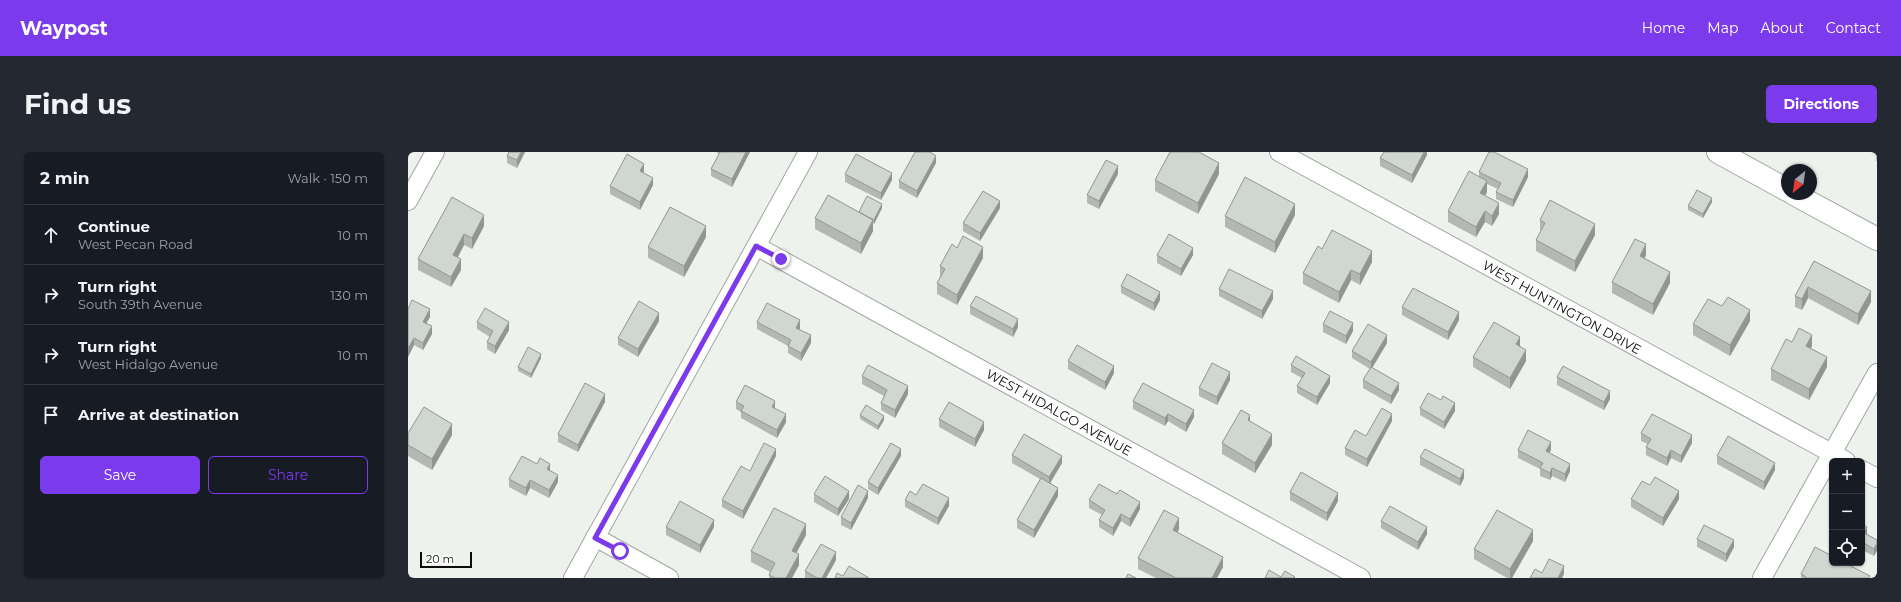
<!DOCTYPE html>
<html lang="en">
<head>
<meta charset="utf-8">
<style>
  body { margin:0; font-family:Montserrat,sans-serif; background:#242831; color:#f1f3f6 }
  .controls { position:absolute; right:12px; bottom:12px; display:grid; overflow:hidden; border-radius:6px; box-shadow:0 1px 3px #0004 }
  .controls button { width:36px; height:36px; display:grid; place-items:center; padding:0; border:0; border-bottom:1px solid #363941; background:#171b24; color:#f1f3f6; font:20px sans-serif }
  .compass { position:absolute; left:1373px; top:12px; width:36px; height:36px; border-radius:50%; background:#171b24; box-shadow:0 1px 3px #0004; rotate:209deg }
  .scale { position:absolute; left:12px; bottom:10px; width:52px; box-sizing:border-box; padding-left:4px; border:2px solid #0b0d0b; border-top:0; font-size:11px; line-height:14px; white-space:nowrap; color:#0b0d0b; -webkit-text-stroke:3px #fff; paint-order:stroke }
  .stop { position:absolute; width:12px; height:12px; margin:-9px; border:3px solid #7c3aed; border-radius:50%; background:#fff }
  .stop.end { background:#7c3aed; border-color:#fff; box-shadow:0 1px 4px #0008 }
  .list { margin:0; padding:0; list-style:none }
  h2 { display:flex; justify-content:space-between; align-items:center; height:52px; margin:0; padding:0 16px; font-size:17px }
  h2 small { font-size:13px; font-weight:400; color:#9ea1a6 }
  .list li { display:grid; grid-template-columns:26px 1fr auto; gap:12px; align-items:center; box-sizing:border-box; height:60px; padding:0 16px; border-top:1px solid #363941 }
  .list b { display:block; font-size:15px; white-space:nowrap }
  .list p { margin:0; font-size:13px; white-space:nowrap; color:#9ea1a6 }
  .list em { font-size:13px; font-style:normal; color:#9ea1a6 }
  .actions { display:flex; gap:8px; padding:12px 16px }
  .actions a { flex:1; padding:9px 0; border:1px solid #7c3aed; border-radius:6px; text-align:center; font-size:14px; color:#7c3aed }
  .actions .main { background:#7c3aed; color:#fff }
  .icon { flex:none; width:22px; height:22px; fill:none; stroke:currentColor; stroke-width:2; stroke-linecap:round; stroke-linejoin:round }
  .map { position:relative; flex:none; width:1469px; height:426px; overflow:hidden; border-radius:6px }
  header { display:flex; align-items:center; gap:24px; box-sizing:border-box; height:56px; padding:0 20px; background:#7c3aed; color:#fff }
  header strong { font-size:19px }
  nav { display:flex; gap:22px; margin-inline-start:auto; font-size:14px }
  .intro { display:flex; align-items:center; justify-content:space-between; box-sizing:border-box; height:96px; padding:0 24px }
  h1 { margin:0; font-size:28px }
  .button { padding:10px 18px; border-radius:6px; background:#7c3aed; color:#fff; font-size:14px; font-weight:700 }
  main { display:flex; gap:24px; padding:0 24px }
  aside { flex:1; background:#171b24; border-radius:6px; box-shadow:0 1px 3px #0004 }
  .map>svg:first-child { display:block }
</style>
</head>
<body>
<header>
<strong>Waypost</strong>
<nav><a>Home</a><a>Map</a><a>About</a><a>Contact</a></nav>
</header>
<div class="intro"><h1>Find us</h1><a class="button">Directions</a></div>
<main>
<aside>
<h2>2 min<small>Walk · 150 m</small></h2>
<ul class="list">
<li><svg class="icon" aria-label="ahead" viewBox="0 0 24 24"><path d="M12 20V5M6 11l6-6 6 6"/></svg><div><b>Continue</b><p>West Pecan Road</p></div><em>10 m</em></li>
<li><svg class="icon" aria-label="right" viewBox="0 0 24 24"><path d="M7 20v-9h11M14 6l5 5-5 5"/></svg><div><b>Turn right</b><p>South 39th Avenue</p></div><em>130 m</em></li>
<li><svg class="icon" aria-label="right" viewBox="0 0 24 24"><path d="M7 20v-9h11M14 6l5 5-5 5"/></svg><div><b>Turn right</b><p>West Hidalgo Avenue</p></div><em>10 m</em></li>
<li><svg class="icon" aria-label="arrive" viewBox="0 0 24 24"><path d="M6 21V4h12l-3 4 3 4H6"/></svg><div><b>Arrive at destination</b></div></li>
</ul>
<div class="actions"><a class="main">Save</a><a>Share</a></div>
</aside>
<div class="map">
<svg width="1469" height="426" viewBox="0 0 1469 426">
  <rect width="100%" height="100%" fill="#edf2ed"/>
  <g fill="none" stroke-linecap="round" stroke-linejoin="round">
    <defs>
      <path id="street" d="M871,0L1438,309
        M0,49L27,0
        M348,94L953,426
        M1454,318L1469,326
        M187,385L261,426
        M165,426L400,0
        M1354,426L1469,221"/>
      <path id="secondary" d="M1310,0L1379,38
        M1386,42L1469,87"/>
    </defs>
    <!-- street casing -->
    <use href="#street" stroke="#a1a6a2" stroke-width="20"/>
    <!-- secondary casing -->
    <use href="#secondary" stroke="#a1a6a2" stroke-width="24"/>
    <!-- street -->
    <use href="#street" stroke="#fff" stroke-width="18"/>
    <!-- secondary -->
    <use href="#secondary" stroke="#fff" stroke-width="22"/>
  </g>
  <!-- wall -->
  <path fill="#b3b8b4" d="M101,0H117L109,16L99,11V4Z
    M308,0H342L324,35L303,24V17L311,2Z
    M1019,0V3L1004,31L972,14V6Z
    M1468,0H1469V9H1468Z
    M528,11L509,46L491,36V29Z
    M236,19L235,21L245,33L232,58L202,42V34Z
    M1071,20L1120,25L1105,55L1088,47V40L1090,37L1079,32V40L1077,44L1091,62L1084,74L1077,70L1068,85L1040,70V59L1071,25Z
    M437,22L484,28L473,48L437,30Z
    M710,22L691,57L679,51V43Z
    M811,22L790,62L747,39V28Z
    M44,45L76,74L64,97L56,93L50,105L53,118L43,135L10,118V107Z
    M1304,50L1295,66L1280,58V54Z
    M474,56L466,72L465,71V79L453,102L407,77V66L451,60Z
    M592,56L572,89L555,79V71Z
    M887,63L867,101L817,75V64Z
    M1132,68L1187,83L1167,120L1128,99V88L1133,79L1132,78Z
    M298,85L276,125L240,106V95Z
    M549,96L575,106L549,153L529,142V131L533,125H532V114Z
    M914,97L964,110L952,133L943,128L931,151L895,132V121Z
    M749,103H785L773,124L749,111Z
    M1238,103L1236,107L1262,131L1245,163L1204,141V130Z
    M1406,109L1463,150L1450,173L1400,146L1394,158L1387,155V144Z
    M713,134L752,148L746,159L713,141Z
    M811,137L865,147L854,167L811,144Z
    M562,154L610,175L605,185L562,162Z
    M1314,154L1342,169L1322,204L1285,183V172Z
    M994,155L1051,168L1040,188L994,163Z
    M0,157L22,165L18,171L24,182L15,198L6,193L0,205Z
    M251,169L230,205L210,193V186Z
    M69,170L101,178L87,202L79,197V190L82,185L69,177Z
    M349,170L392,176L391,177L403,191L393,209L380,201V194L349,177Z
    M915,172L945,179L938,192L915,180Z
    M1384,190L1404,194L1403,196L1419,215L1401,248L1363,228V217Z
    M979,191L964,216L991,238L983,252L955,236V228L962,217L944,206V199Z
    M1112,194L1118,209L1102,237L1065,215V205Z
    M133,206L123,226L110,219V215Z
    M660,209L706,221L697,238L660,217Z
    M883,213L922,231L909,253L889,241V234L894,226L883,220Z
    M454,224L500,242L487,266L473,258V251L476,244L454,232Z
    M1149,225L1202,247L1196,258L1149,233Z
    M822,228L809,253L791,244V236Z
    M725,249L786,265L778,280L760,269L757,274L725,257Z
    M197,250L170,300L150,290V282Z
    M328,250L367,257L378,270L369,286L333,266V260L328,257Z
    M1012,256L1047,259L1036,277L1012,263Z
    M452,263L476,268L470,278L452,267Z
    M531,267L576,278L567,295L531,275Z
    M842,269L864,293L847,321L814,302V291Z
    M984,269L959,315L937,303V296Z
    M0,281L44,283L24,318L0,304Z
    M1233,281L1284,291L1273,311L1263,306L1259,314L1238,303V295L1240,292L1233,289Z
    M1110,298H1143L1141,301L1162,319L1157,330L1144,324L1142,328L1132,324V317L1110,306Z
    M604,303L654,311L642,332L650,344L626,386L609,376V368L632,327L604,311Z
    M368,304L335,367L314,355V348L342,319Z
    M493,304L470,343L460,337V330Z
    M1309,304L1367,318L1356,338L1309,312Z
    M1012,305L1056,326L1052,334L1012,313Z
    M142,319L150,330L141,346L122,336L118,344L101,335V327Z
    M1242,333L1271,347L1255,374L1223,355V347Z
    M882,340L930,349L919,369L882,348Z
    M406,342L441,347L430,364L406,350Z
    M508,343L541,354L530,373L497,355V348Z
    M460,346L443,378L433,373V365Z
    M681,348L732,357L722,375L713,369L705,384L691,375V368L694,363L681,356Z
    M973,369L1019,382L1010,398L973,376Z
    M1454,372L1459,382L1469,388L1466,404L1454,398Z
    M258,375H306L292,401L258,383Z
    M771,377L769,381L815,415L809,426H748L730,417V406Z
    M398,383L388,401L391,413L384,426H361V423L362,420L343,410V399Z
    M1289,387L1326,395L1318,410L1289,395Z
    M1125,389L1104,426H1099L1066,407V397Z
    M428,408L418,426H397V419Z
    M1393,422L1462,426H1393Z"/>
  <!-- shaded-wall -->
  <path fill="#929692" d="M113,0H117L109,16V8Z
    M338,0H342L324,35V27Z
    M1016,0H1019V3L1004,31V23Z
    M528,4V11L509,46V39Z
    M811,11V22L790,62V51Z
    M236,12V19L232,27V19Z
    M710,14V22L691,57V49Z
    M1120,17V25L1105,55V48Z
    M484,21V28L473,48V41Z
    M245,26V33L232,58V50Z
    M1079,29V40L1072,52V41Z
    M1304,46V50L1295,66V62Z
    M592,49V56L572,89V81Z
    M1091,51V62L1084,74V64Z
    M474,52V56L466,72V68Z
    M887,52V63L867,101V90Z
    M1077,59V70L1068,85V75Z
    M76,63V74L64,97V86Z
    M465,68V79L453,102V91Z
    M1187,72V83L1167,120V109Z
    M298,74V85L276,125V114Z
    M56,82V93L45,114V103Z
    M1238,92V103L1232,115V104Z
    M575,95V106L549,153V143Z
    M785,96V103L773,124V117Z
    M964,99V110L952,133V122Z
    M53,107V118L43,135V125Z
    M943,118V128L931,151V140Z
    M1262,120V131L1245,163V152Z
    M1400,135V146L1394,158V147Z
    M865,139V147L854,167V159Z
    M1463,139V150L1450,173V162Z
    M752,140V148L746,159V151Z
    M22,157V165L15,177V170Z
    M1342,158V169L1322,204V193Z
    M1051,160V168L1040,188V180Z
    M251,161V169L230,205V197Z
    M610,167V175L605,185V177Z
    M392,168V176L388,183V176Z
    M101,170V178L87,202V194Z
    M945,171V179L938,192V184Z
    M24,174V182L15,198V191Z
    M403,183V191L393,209V201Z
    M979,183V191L963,218V210Z
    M1404,183V194L1398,205V194Z
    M1112,185V196L1108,192Z
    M6,186V193L0,205V197Z
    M1118,198V209L1102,237V226Z
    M133,202V206L123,226V222Z
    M1419,205V215L1401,248V237Z
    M706,214V221L697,238V230Z
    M822,220V228L809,253V245Z
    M922,224V231L909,253V245Z
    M991,231V238L983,252V244Z
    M500,234V242L487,266V258Z
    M1202,239V247L1196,258V250Z
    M197,242V250L170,300V293Z
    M367,249V257L364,255Z
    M1047,251V259L1036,277V270Z
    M786,258V265L778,280V272Z
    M378,262V270L369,286V278Z
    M760,262V269L757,274V266Z
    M984,262V269L959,315V307Z
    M842,263V274L840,268Z
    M476,264V268L470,278V274Z
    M576,270V278L567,295V287Z
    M44,272V283L24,318V307Z
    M864,282V293L847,321V311Z
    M1284,283V291L1273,311V304Z
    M1143,290V298L1138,307V299Z
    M368,297V304L335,367V359Z
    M493,297V304L470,343V336Z
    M1263,298V306L1259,314V306Z
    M654,304V311L641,332V325Z
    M1367,311V318L1356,338V330Z
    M142,312V319L139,317Z
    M1162,312V319L1157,330V322Z
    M1144,316V324L1142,328V321Z
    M1056,318V326L1052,334V327Z
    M150,323V330L141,346V338Z
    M122,328V336L118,344V336Z
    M650,336V344L626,386V378Z
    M441,339V347L430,364V357Z
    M460,339V346L443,378V371Z
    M1271,339V347L1255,374V366Z
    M930,341V349L919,369V361Z
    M541,346V354L530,373V366Z
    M732,350V357L722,375V367Z
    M713,362V369L705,384V376Z
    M771,366V377L765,389V378Z
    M306,368V375L292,401V393Z
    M398,372V383L384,409V399Z
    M1019,375V382L1010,398V390Z
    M1459,375V383L1456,381Z
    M1125,378V389L1104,426H1102V417Z
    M1326,388V395L1318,410V402Z
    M1469,391V399L1466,404V397Z
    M428,400V408L418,426H414Z
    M391,402V413L384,426H378Z
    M815,405V415L809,426H804Z
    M1156,414V422L1154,426H1150Z"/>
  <!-- building -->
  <path fill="#d0d6d1" stroke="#929692" d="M101,0H113L109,8L99,4Z
    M312,0H338L324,27L303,17Z
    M507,0H522L528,4L509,39L491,29Z
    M762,0H791L811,11L790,51L747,28Z
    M976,0H1016L1004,23L972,6Z
    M1081,0H1086L1120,17L1105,48L1088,40L1093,31L1071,20Z
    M219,2L236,12L232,19L245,26L232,50L202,34Z
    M448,2L484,21L473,41L437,22Z
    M698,8L710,14L691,49L679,43Z
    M1061,19L1079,29L1072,41L1091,51L1084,64L1077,59L1068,75L1040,59Z
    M837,25L887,52L867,90L817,64Z
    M1289,38L1304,46L1295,62L1280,54Z
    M575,39L592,49L572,81L555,71Z
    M420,43L465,68L453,91L407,66Z
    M459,44L474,52L466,68L451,60Z
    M44,45L76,63L64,86L56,82L45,103L53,107L43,125L10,107Z
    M1142,48L1187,72L1167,109L1128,88L1137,71L1132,68Z
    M262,55L298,74L276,114L240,95Z
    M924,78L964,99L952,122L943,118L931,140L895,121L910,94L914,97Z
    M761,82L785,96L773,117L749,103Z
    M555,84L575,95L549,143L529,131L537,117L532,114L544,92L549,96Z
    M1227,87L1238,92L1232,104L1262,120L1245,152L1204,130Z
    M1406,109L1463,139L1450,162L1400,135L1394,147L1387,144Z
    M821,117L865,139L854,159L811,137Z
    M719,122L752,140L746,151L713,134Z
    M1005,136L1051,160L1040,180L994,155Z
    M568,144L610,167L605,177L562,154Z
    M1320,145L1342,158L1322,193L1285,172L1300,147L1314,154Z
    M4,148L22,157L15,170L24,174L15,191L6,186L0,197V157Z
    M231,149L251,161L230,197L210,186Z
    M359,151L392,168L388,176L403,183L393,201L380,194L383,188L349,170Z
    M77,156L101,170L87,194L79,190L85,179L69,170Z
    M922,159L945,171L938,184L915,172Z
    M1086,170L1112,185L1108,192L1118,198L1102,226L1065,205Z
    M960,172L979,183L963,210L944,199Z
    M1391,176L1404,183L1398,194L1419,205L1401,237L1363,217L1378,187L1384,190Z
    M669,193L706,214L697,230L660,209Z
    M120,195L133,202L123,222L110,215Z
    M888,204L922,224L909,245L889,234L897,221L883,213Z
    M804,211L822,220L809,245L791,236Z
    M460,213L500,234L487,258L473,251L479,238L454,224Z
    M1155,214L1202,239L1196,250L1149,225Z
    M963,215L991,231L983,244L955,228Z
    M177,231L197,242L170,293L150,282Z
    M735,231L786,258L778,272L760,262L757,266L725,249Z
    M337,233L367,249L364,255L378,262L369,278L333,259L336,254L328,250Z
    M1020,241L1033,248L1035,244L1047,251L1036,270L1012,256Z
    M541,250L576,270L567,287L531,267Z
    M458,253L476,264L470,274L452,263Z
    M16,255L44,272L24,307L0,293V281Z
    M974,256L984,262L959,307L937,296L947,278L958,284Z
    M833,258L842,263L840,268L864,282L847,311L814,291Z
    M1244,262L1284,283L1273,304L1263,298L1259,306L1238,295L1243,287L1233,281Z
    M1120,278L1143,290L1138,299L1162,312L1157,322L1144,316L1142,321L1132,316L1135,311L1110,298Z
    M616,282L654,304L641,325L604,303Z
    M1320,284L1367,311L1356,330L1309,304Z
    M356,291L368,297L335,359L314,348L333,314L342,319Z
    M483,291L493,297L470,336L460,330Z
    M1017,297L1056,318L1052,327L1012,305Z
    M114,304L129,312L132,306L142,312L139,317L150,323L141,338L122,328L118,336L101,327Z
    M893,320L930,341L919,361L882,340Z
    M417,324L441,339L430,357L406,342Z
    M1247,325L1271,339L1255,366L1223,347L1234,329L1242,333Z
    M633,326L650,336L626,378L609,368Z
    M515,332L541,346L530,366L497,348L502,339L508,343Z
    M691,332L709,342L712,338L732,350L722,367L713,362L705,376L691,368L697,358L681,348Z
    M450,333L460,339L443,371L433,365Z
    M272,349L306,368L292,393L258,375Z
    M982,354L1019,375L1010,390L973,369Z
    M366,356L398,372L384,399L391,402L378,426H367L361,423L367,411L343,399Z
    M756,358L771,366L765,378L815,405L804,426H768L730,406Z
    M1089,358L1125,378L1102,417L1066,397Z
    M1454,372L1459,375L1456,381L1469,388V391L1466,397L1454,390Z
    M1296,373L1326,388L1318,402L1289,387Z
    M413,392L428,400L414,426H409L397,419Z
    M1407,395L1424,404V411H1437L1462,424L1461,426H1398V425L1393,422Z
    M1141,407L1156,414L1150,426H1122L1127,417L1134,421Z
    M441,414L461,426H427L429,421L435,424Z
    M861,418L873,425L877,419L887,425L886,426H857Z
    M720,422L728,426H718Z"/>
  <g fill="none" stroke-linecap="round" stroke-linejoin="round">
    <!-- route -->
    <path stroke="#7c3aed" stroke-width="5" d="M212,399L187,386L348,94L373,107"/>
  </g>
  <g text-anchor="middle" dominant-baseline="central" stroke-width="3" stroke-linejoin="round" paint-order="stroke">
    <!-- street labels -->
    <g font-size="13" fill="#0b0d0b" stroke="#fff">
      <text transform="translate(1154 155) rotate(29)">WEST HUNTINGTON DRIVE</text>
      <text transform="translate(651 260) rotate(29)">WEST HIDALGO AVENUE</text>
    </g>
  </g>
</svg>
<div class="controls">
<button>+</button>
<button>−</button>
<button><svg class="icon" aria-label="locate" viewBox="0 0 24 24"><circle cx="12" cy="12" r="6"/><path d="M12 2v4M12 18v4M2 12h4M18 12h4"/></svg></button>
</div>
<svg class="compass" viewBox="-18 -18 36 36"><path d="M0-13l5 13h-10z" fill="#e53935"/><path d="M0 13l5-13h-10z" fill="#9ea1a6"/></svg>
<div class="scale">20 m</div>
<div class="stop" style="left:212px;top:399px"></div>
<div class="stop end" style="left:373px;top:107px"></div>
</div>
</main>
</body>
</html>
